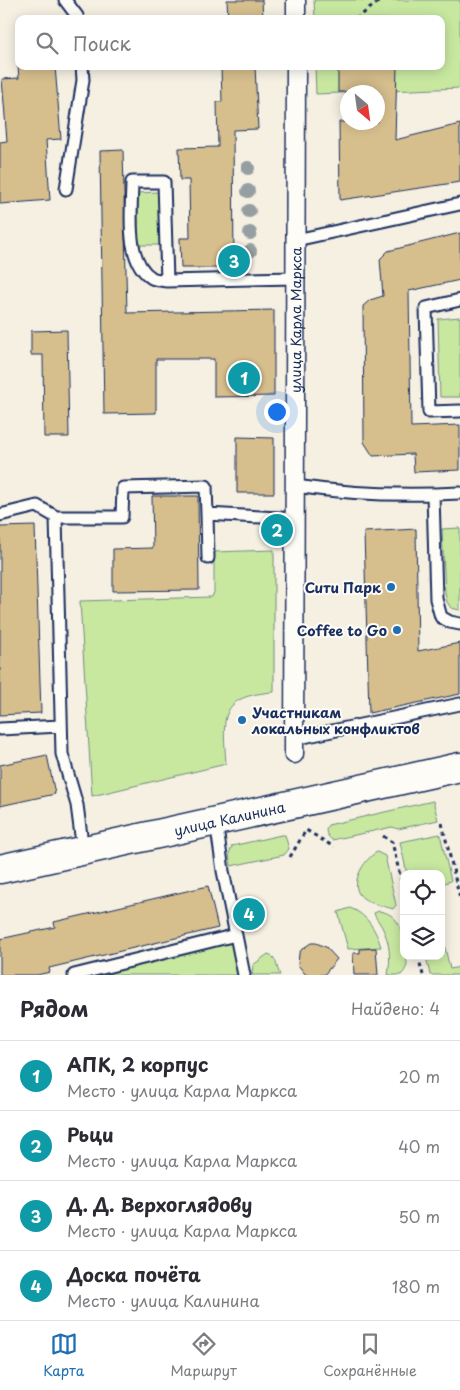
<!DOCTYPE html>
<html lang="ru">
<head>
<meta charset="utf-8">
<style>
  body { margin:0; font-family:"Playpen Sans",sans-serif; background:#f2f2f3; color:#2b2b33 }
  .controls { position:absolute; right:15px; bottom:15px; display:grid; overflow:hidden; border-radius:10px; box-shadow:0 2px 12px #0003 }
  .controls button { width:45px; height:45px; display:grid; place-items:center; padding:0; border:0; border-bottom:1px solid #e1e1e2; background:#fff; color:#2b2b33; font:25px sans-serif }
  .compass { position:absolute; left:340px; top:85px; width:45px; height:45px; border-radius:50%; background:#fff; box-shadow:0 2px 12px #0003; rotate:151deg }
  .you { position:absolute; left:276px; top:411px; width:18px; height:18px; margin:-12px; border:4px solid #fff; border-radius:50%; background:#1a73e8; box-shadow:0 0 0 8px #1a73e833 }
  .badge { display:grid; place-items:center; width:32px; height:32px; border-radius:50%; background:#1f6fb2; color:#fff; font-size:16px; font-weight:700 }
  .pin { position:absolute; translate:-50% -50%; border:2px solid #fff; box-shadow:0 1px 5px #0006 }
  .list { margin:0; padding:0; list-style:none }
  h2 { display:flex; justify-content:space-between; align-items:center; height:65px; margin:0; padding:0 20px; font-size:21px }
  h2 small { font-size:16px; font-weight:400; color:#7c7c81 }
  .list li { display:grid; grid-template-columns:32px 1fr auto; gap:15px; align-items:center; box-sizing:border-box; height:70px; padding:0 20px; border-top:1px solid #e1e1e2 }
  .list b { display:block; font-size:19px; white-space:nowrap }
  .list p { margin:0; font-size:16px; white-space:nowrap; color:#7c7c81 }
  .list em { font-size:16px; font-style:normal; color:#7c7c81 }
  .icon { flex:none; width:28px; height:28px; fill:none; stroke:currentColor; stroke-width:2; stroke-linecap:round; stroke-linejoin:round }
  .map { position:relative; flex:none; width:460px; height:975px; overflow:hidden }
  .search { position:absolute; background:#fff; box-shadow:0 2px 12px #0003; left:15px; right:15px; top:15px; height:55px; display:flex; align-items:center; gap:12px; box-sizing:border-box; padding:0 18px; border-radius:10px; color:#7c7c81; font-size:19px }
  .sheet { height:345px; background:#fff }
  nav { display:flex; justify-content:space-around; align-items:center; box-sizing:border-box; height:70px; border-top:1px solid #e1e1e2; background:#fff; font-size:14px; color:#7c7c81 }
  nav a { display:grid; justify-items:center; gap:2px }
  nav .on { color:#1f6fb2 }
  .map>svg:first-child { display:block }
</style>
</head>
<body>
<div class="map">
<svg width="460" height="975" viewBox="0 0 460 975">
  <rect width="100%" height="100%" fill="#f5f0e2"/>
  <filter id="ink" filterUnits="userSpaceOnUse"><feTurbulence type="fractalNoise" baseFrequency=".02" numOctaves="2"/><feDisplacementMap in="SourceGraphic" scale="10" xChannelSelector="R" yChannelSelector="G"/><feConvolveMatrix kernelMatrix="1 2 1 2 8 2 1 2 1" color-interpolation-filters="sRGB"/></filter>
  <g filter="url(#ink)">
    <!-- green -->
    <path fill="#c8e8a0" stroke="#728c7f" d="M314,0H460V88L316,94L315,66H441V19H315Z
      M158,192L160,245H138V193Z
      M460,317V397H440L438,319Z
      M460,528V610L451,608L447,602L445,593L442,529Z
      M274,550V692C218,696 223,717 226,764L92,796L80,601L212,597L214,592V552Z
      M433,801L438,820L398,829L392,827L332,840C327,836 324,831 328,825Z
      M440,834L451,881L441,884V874H407L400,842Z
      M281,835H285L289,849L284,855L231,866L229,854L232,846Z
      M377,852L385,856L396,905L393,909C384,906 370,904 363,898C347,886 364,859 377,852Z
      M350,908C367,914 376,930 381,947L348,949L338,912Z
      M379,911C402,914 404,937 404,956H406C408,964 407,969 401,975H388C391,958 390,942 382,927C379,921 375,918 374,913Z
      M441,931L450,969L460,967V975H430L426,956H441Z
      M233,939L240,975H88Z
      M268,954C277,956 276,967 280,975H252L253,965Z"/>
    <!-- building -->
    <path fill="#d6be8d" stroke="#1b2f5e" d="M227,0H262L263,19H228Z
      M18,66H55L61,139L46,140L50,200L0,204V142L7,141L2,79L19,78Z
      M221,66H255L258,129L233,130L234,268H181L180,238H190L189,180H180L179,148L218,147L217,102H222Z
      M338,66H397L395,140L460,124V182L340,200L339,122H378V92H338Z
      M123,150L127,313L274,310V396L214,397V359H156V413L104,414L100,151Z
      M460,233V280L409,291L411,427L460,425V470L414,472L413,454L373,456L364,442L363,306L370,300L383,296L380,259L388,251Z
      M67,330L69,437H44L43,355H31V331Z
      M237,437L274,438V493H237Z
      M152,496H198L199,590L113,591V549L153,548Z
      M35,526L41,713L0,715V527Z
      M416,529L418,651L460,643V694L369,713L364,532Z
      M47,755L55,794L0,806V765Z
      M208,886L218,928L49,968L50,972L37,975H0V939L55,927L54,922Z
      M311,943H316L326,947L337,959L324,975H306L298,965L299,953L302,949Z
      M376,948L378,975H354L353,953H360V949Z"/>
    <g fill="none" stroke-linecap="round" stroke-linejoin="round">
      <defs>
        <path id="service" d="M65,0L77,16L78,19
          M66,189L83,80L82,66
          M296,240L460,204
          M167,281C162,280 156,280 152,278C124,261 132,209 132,182H164L167,281L295,278
          M460,300L426,308L429,412L460,411
          M295,486C349,494 405,496 460,493
          M433,494L436,599L441,617L450,622L460,624
          M207,514L208,558
          M0,515L37,506L56,517L62,754L77,805L83,851
          M56,517H122L123,488L206,486L207,514L295,519
          M0,729L61,726
          M294,739L460,704
          M216,821L223,871L244,975
          M74,975L236,935"/>
        <g id="pedestrian">
          <path d="M296,19V0"/>
          <path id="s1" d="M294,754L296,66"/>
        </g>
        <g id="tertiary">
          <path id="s2" d="M0,869L460,767"/>
        </g>
      </defs>
      <!-- service casing -->
      <use href="#service" stroke="#1b2f5e" stroke-width="15"/>
      <!-- pedestrian casing -->
      <use href="#pedestrian" stroke="#1b2f5e" stroke-width="21"/>
      <!-- tertiary casing -->
      <use href="#tertiary" stroke="#1b2f5e" stroke-width="31"/>
      <!-- path -->
      <path stroke="#1b2f5e" stroke-width="3" stroke-dasharray="4 4" stroke-linecap="butt" d="M356,19L381,0
        M442,823L460,899
        M383,836L392,842L404,892
        M290,857L306,830L334,847
        M418,956L423,975"/>
      <!-- service -->
      <use href="#service" stroke="#fdfcf7" stroke-width="11"/>
      <!-- pedestrian -->
      <use href="#pedestrian" stroke="#fdfcf7" stroke-width="18"/>
      <!-- tertiary -->
      <use href="#tertiary" stroke="#fdfcf7" stroke-width="28"/>
    </g>
    <!-- trees -->
    <g fill="#959fa2">
      <circle cx="248" cy="168" r="7"/>
      <circle cx="248" cy="191" r="7"/>
      <circle cx="249" cy="211" r="7"/>
      <circle cx="250" cy="233" r="7"/>
      <circle cx="250" cy="251" r="7"/>
    </g>
  </g>
  <!-- markers -->
  <g fill="#1f6fb2" stroke="#fdfcf7" stroke-width="2">
    <circle cx="391" cy="587" r="5"/>
    <circle cx="397" cy="630" r="5"/>
    <circle cx="242" cy="720" r="5"/>
  </g>
  <g text-anchor="middle" dominant-baseline="central" stroke-width="4" stroke-linejoin="round" paint-order="stroke">
    <!-- street labels -->
    <g font-size="14" fill="#1b2f5e" stroke="#fdfcf7">
      <text stroke="none"><textPath href="#s1" startOffset="434">улица Карла Маркса</textPath></text>
      <text stroke="none"><textPath href="#s2" startOffset="235">улица Калинина</textPath></text>
    </g>
    <!-- poi labels -->
    <g font-size="14" font-weight="bold" fill="#1b2f5e" stroke="#fdfcf7" text-anchor="end">
      <text x="381" y="587">Сити Парк</text>
      <text x="387" y="630">Coffee to Go</text>
      <text x="252" y="712" text-anchor="start">Участникам<tspan x="252" dy="16">локальных конфликтов</tspan></text>
    </g>
  </g>
</svg>
<div class="controls">
<button><svg class="icon" aria-label="locate" viewBox="0 0 24 24"><circle cx="12" cy="12" r="6"/><path d="M12 2v4M12 18v4M2 12h4M18 12h4"/></svg></button>
<button><svg class="icon" aria-label="layers" viewBox="0 0 24 24"><path d="M12 4l9 5-9 5-9-5zM3 14l9 5 9-5"/></svg></button>
</div>
<svg class="compass" viewBox="-18 -18 36 36"><path d="M0-13l5 13h-10z" fill="#e53935"/><path d="M0 13l5-13h-10z" fill="#7c7c81"/></svg>
<div class="you"></div>
<div class="pin badge" style="left:244px;top:378px;background:#0f9aa8">1</div>
<div class="pin badge" style="left:277px;top:530px;background:#0f9aa8">2</div>
<div class="pin badge" style="left:234px;top:261px;background:#0f9aa8">3</div>
<div class="pin badge" style="left:249px;top:914px;background:#0f9aa8">4</div>
<div class="search"><svg class="icon" aria-label="search" viewBox="0 0 24 24"><circle cx="10" cy="10" r="6"/><path d="M15 15l6 6"/></svg>Поиск</div>
</div>
<section class="sheet">
<h2>Рядом<small>Найдено: 4</small></h2>
<ul class="list">
<li><span class="badge" style="background:#0f9aa8">1</span><div><b>АПК, 2 корпус</b><p>Место · улица Карла Маркса</p></div><em>20 m</em></li>
<li><span class="badge" style="background:#0f9aa8">2</span><div><b>Рьци</b><p>Место · улица Карла Маркса</p></div><em>40 m</em></li>
<li><span class="badge" style="background:#0f9aa8">3</span><div><b>Д. Д. Верхоглядову</b><p>Место · улица Карла Маркса</p></div><em>50 m</em></li>
<li><span class="badge" style="background:#0f9aa8">4</span><div><b>Доска почёта</b><p>Место · улица Калинина</p></div><em>180 m</em></li>
</ul>
</section>
<nav>
<a class="on"><svg class="icon" aria-label="map" viewBox="0 0 24 24"><path d="M3 6l6-2 6 2 6-2v14l-6 2-6-2-6 2zM9 4v14M15 6v14"/></svg>Карта</a>
<a><svg class="icon" aria-label="directions" viewBox="0 0 24 24"><path d="M12 3l9 9-9 9-9-9zM9 14v-3h6M13 9l2 2-2 2"/></svg>Маршрут</a>
<a><svg class="icon" aria-label="saved" viewBox="0 0 24 24"><path d="M7 4h10v16l-5-4-5 4z"/></svg>Сохранённые</a>
</nav>
</body>
</html>
